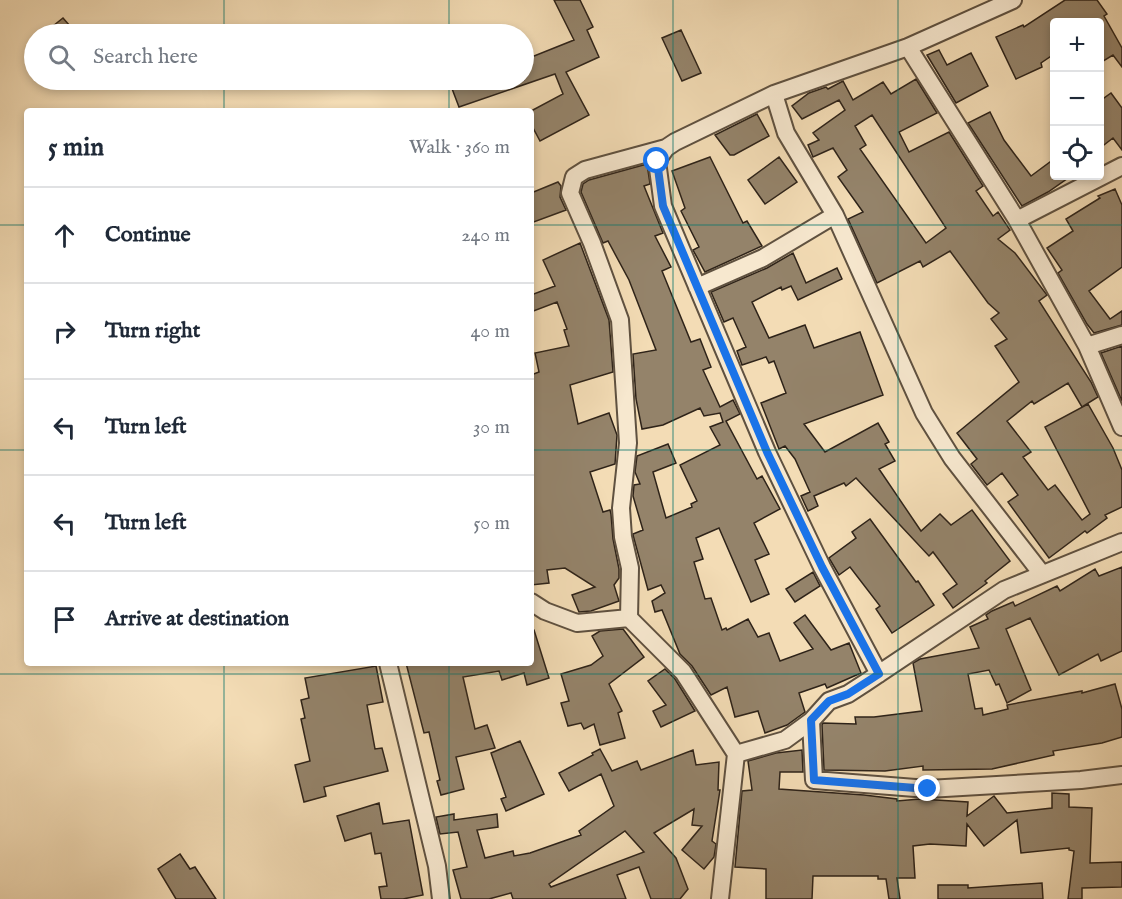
<!DOCTYPE html>
<html lang="en">
<head>
<meta charset="utf-8">
<style>
  body { margin:0; font-family:"IM FELL English",serif; background:#f2f2f3; color:#1f2937 }
  .controls { position:absolute; right:18px; top:18px; display:grid; overflow:hidden; border-radius:6px; box-shadow:0 3px 9px #0003 }
  .controls button { width:54px; height:54px; display:grid; place-items:center; padding:0; border:0; border-bottom:2px solid #e0e1e3; background:#fff; color:#1f2937; font:30px sans-serif }
  .stop { position:absolute; width:18px; height:18px; margin:-14px; border:4px solid #1a73e8; border-radius:50%; background:#fff }
  .stop.end { background:#1a73e8; border-color:#fff; box-shadow:0 2px 6px #0008 }
  .list { margin:0; padding:0; list-style:none }
  h2 { display:flex; justify-content:space-between; align-items:center; height:78px; margin:0; padding:0 24px; font-size:26px }
  h2 small { font-size:20px; font-weight:400; color:#747a83 }
  .list li { display:grid; grid-template-columns:39px 1fr auto; gap:18px; align-items:center; box-sizing:border-box; height:96px; padding:0 24px; border-top:2px solid #e0e1e3 }
  .list b { display:block; font-size:22px; white-space:nowrap }
  .list em { font-size:20px; font-style:normal; color:#747a83 }
  .icon { flex:none; width:33px; height:33px; fill:none; stroke:currentColor; stroke-width:2; stroke-linecap:round; stroke-linejoin:round }
  .map { position:relative; flex:none; width:1122px; height:899px; overflow:hidden }
  .search { position:absolute; background:#fff; box-shadow:0 3px 9px #0003; left:24px; top:24px; width:510px; height:66px; display:flex; align-items:center; gap:15px; box-sizing:border-box; padding:0 21px; border-radius:33px; color:#747a83; font-size:22px }
  .panel { position:absolute; background:#fff; box-shadow:0 3px 9px #0003; left:24px; top:108px; width:510px; height:558px; border-radius:6px }
  .map>svg:first-child { display:block }
</style>
</head>
<body>
<div class="map">
<svg width="1122" height="899" viewBox="0 0 1122 899">
  <rect width="100%" height="100%" fill="#f3dcb5"/>
  <filter id="stains"><feTurbulence type="fractalNoise" baseFrequency=".00333" numOctaves="4"/><feColorMatrix values="0 0 0 0 .2 0 0 0 0 .09 0 0 0 0 .02 0 0 0 .5 -.17"/></filter>
  <radialGradient id="worn" r=".72"><stop offset=".6" stop-color="#630" stop-opacity="0"/><stop offset="1" stop-color="#630" stop-opacity=".3"/></radialGradient>
  <!-- building -->
  <path fill="#94836a" stroke="#2e2319" stroke-width="1.5" fill-rule="evenodd" d="M554,0H580L593,27L587,30L599,57L566,72L589,115L540,141L531,124V111L563,94L555,74L459,107L451,86L470,80H524V60L574,40Z
    M1065,0H1097L1107,14L1104,16L1122,48V67L1113,55L1100,63V22H1054V54L1041,63L1042,67L1016,79L996,37L1023,25L1024,27Z
    M63,18L77,34H43Z
    M681,30L701,73L682,81L662,38Z
    M939,50L947,65L971,53L988,86L956,103L927,55Z
    M916,79L937,113L899,132L909,152L949,132L983,186L976,191L993,216L998,212L1010,230L998,239L1015,253L1047,295L1039,301L1091,382L1098,397L1082,407L1068,383L1034,404L1032,401L1007,421L1031,452L1023,457L1048,490L1055,485L1082,520L1090,514L1045,427L1088,404L1113,448L1122,470V507L1105,515L1107,518L1087,533L1085,531L1049,558L1008,502L1018,495L1002,473L987,485L971,464L977,459L957,433L1019,382L995,346L1007,339L991,319L999,313L988,303L950,251L923,267L920,261L877,283L848,219L863,212L838,177L847,170L833,148L813,157L808,145L819,140L813,133L845,110L839,100L802,119L792,106L809,93L826,87L828,89L843,81L853,100L883,82L891,94ZM872,115L946,228L926,243L860,149L866,145L855,126Z
    M1111,93L1122,108V150L1113,138L1100,148V101Z
    M990,112L1004,140L1031,176L1054,159V176H1071L1048,192L1022,206L968,123Z
    M757,114L769,136L734,155H730L715,135Z
    M710,157L743,223L747,221L762,246L705,272L693,250L699,247L681,211L685,208L672,171Z
    M779,157L797,182L765,204L748,180Z
    M647,164L650,184L644,186L663,233L655,236L671,267L662,271L691,342L700,339L711,367L703,370L720,407L733,400L740,414L726,421L757,479L762,476L780,509L754,523L769,554L755,560L769,594L751,602L719,528L696,538L703,559L694,562L705,599L711,598L722,630L726,628L727,630L748,619L758,637L769,633L780,661L813,649L794,623L805,615L831,650L849,643L861,673L827,688L825,684L799,693L805,712L787,725L765,733L758,711L735,717L727,687L711,695L692,666L680,654L662,610L655,612L652,601L665,593L661,585L648,590L633,535V534L643,530L633,496L634,485L640,484L635,472L637,456L668,444L676,463L653,472L666,518L692,507L691,504L697,501L680,465L720,445L710,427L723,422L720,413L704,416L700,408L663,425L642,429L636,399L633,354L656,350L629,280L608,241L603,243L581,192L583,184L589,180Z
    M558,182L561,186L560,197L566,210L531,223V193Z
    M1115,189L1122,205V267L1089,291L1110,319L1122,311V325L1094,333L1087,324L1058,273L1062,270L1047,248L1073,231L1066,219L1100,198L1098,196Z
    M580,243L609,320L613,372L570,385L578,424L609,413L617,435L615,464L590,472L603,512L610,510L611,514L613,539L619,569V578L614,585L619,601L591,611L579,612L572,595L595,587L565,568L547,570L549,583L531,585V375L539,372L535,353L569,346L564,330L567,329L557,302L531,312V295L555,286L543,260Z
    M793,253L806,283L837,268L842,279L798,300L791,286L782,290L781,287L752,302L769,338L805,325L814,348L860,332L883,395L804,424L825,452L878,423L889,442L885,444L895,461L879,469L921,531L940,514L951,525L972,510L1010,561L985,581L987,583L953,608L943,594L957,584L933,552L929,556L856,478L846,486L844,483L814,496L818,506L808,511L801,496L810,492L795,459L785,446L779,449L761,403L786,393L774,361L769,363L766,357L742,365L737,351L746,347L733,318L724,322L711,292L767,268Z
    M1122,346V401L1101,353Z
    M870,519L916,582L918,581L934,605L892,633L876,609L880,606L850,567L839,575L829,558L856,538L852,532Z
    M1122,567V651L1101,661L1098,654L1059,675L1030,618L1006,629L1031,690L1007,703L999,684L996,685L989,670L968,674L975,709L982,708L983,715L1008,709L1007,705L1082,691V693L1115,684L1122,709V737L1102,743L1053,751L1054,755L992,769L923,770V766L885,771L824,770L822,725L823,723L856,724L855,717H874L922,711L913,663L920,659L979,648L970,627L988,619L986,615L992,611L1013,602L1015,606L1057,586L1060,591L1095,569L1099,576Z
    M813,572L820,586L795,602L786,589Z
    M623,629L644,657L609,684L622,711L618,713L625,738L600,745L594,724L584,729L581,723L568,726L561,703L569,701L561,674L591,665L603,656L592,636L600,631Z
    M531,630H534L549,678L527,685L524,673L502,680L499,671L463,677L475,729L487,725L495,748L456,757L464,789L441,795L437,781L440,780L429,732L424,733L406,663H531Z
    M376,666L383,702L367,705L375,749L382,748L388,771L324,787L326,796L304,802L295,765L310,761L301,719L305,718L301,700L309,698L305,678Z
    M665,669L675,679L695,711L661,727L653,711L666,705L648,681Z
    M520,741L544,794L506,811L501,799L506,797L491,753Z
    M600,749L612,771L637,761L641,770L693,750L696,765L719,762L718,790H720L712,841L716,844L714,857L704,869L682,850L702,826L692,825L694,809L654,833L676,858L688,889L680,899H651L639,867L617,875L626,899H513L511,893L489,899H461L453,870L467,867L458,832L440,834L436,817L454,814V820L497,814L498,827L477,830L485,858L513,851L514,856L530,853L581,835L579,831L614,806L601,774L569,791L559,773L593,755L592,753ZM625,831L644,852L551,887L549,884Z
    M802,750L803,772H780L779,789L864,795L897,799V801L920,799L968,802L967,816L994,796L1007,813L1052,808V793L1069,794V807L1092,808L1090,863L1122,862V887L1082,888V899H1068L1074,851L1069,850V848L1021,853L1017,820L984,846L967,824L966,846L930,844L913,846L915,878H897L900,899H889L886,879H878V876H813L812,899H766V869L735,867L742,791L752,790L748,761L776,753Z
    M379,803L383,824L409,820L423,895L403,899H381L379,887L387,886L381,853L375,854L371,833L345,841L337,816Z
    M180,854L190,869L195,867L216,899H176L158,869Z
    M1042,883L1043,899H938V885H968V888Z"/>
  <g fill="none" stroke-linecap="round" stroke-linejoin="round">
    <defs>
      <path id="street" d="M908,47L1017,220L1087,346L1122,427
        M774,94L786,133L835,215L924,413L952,458L1042,574
        M666,148L585,170L574,177L570,193L592,243L620,320L628,443L621,508L623,537L630,568L629,618L683,672L736,754L720,899
        M1017,220L1122,166
        M697,287L763,258L835,215
        M1087,346L1122,335
        M531,602L545,611L577,623L629,618
        M388,663L437,866L441,899
        M879,674L822,567L767,452L663,206L657,161L666,148L675,142L774,94L908,47L1013,0
        M811,721L814,780L928,789L1081,780L1122,775
        M736,754L785,740L811,721L829,701L848,694L865,683L1004,590L1122,542"/>
    </defs>
    <!-- street casing -->
    <use href="#street" stroke="#5f5140" stroke-width="20"/>
    <!-- street -->
    <use href="#street" stroke="#f7e8cf" stroke-width="16"/>
  </g>
  <g fill="none" stroke-linecap="round" stroke-linejoin="round">
    <!-- route -->
    <path stroke="#1a73e8" stroke-width="8" d="M657,161L663,206L767,452L822,567L879,674L848,694L829,701L811,720L814,780L928,789"/>
  </g>
  <!-- grid -->
  <path fill="none" stroke="#0f766e" stroke-width="1.5" stroke-opacity="0.55" d="M224,0V34M449,0V34M673,0V899M898,0V899M224,80V111M449,80V111M0,225H27M531,225H1122M0,450H27M531,450H1122M224,663V899M449,663V899M0,674H1122"/>
  <rect width="100%" height="100%" filter="url(#stains)"/>
  <rect width="100%" height="100%" fill="url(#worn)"/>
</svg>
<div class="controls">
<button>+</button>
<button>−</button>
<button><svg class="icon" aria-label="locate" viewBox="0 0 24 24"><circle cx="12" cy="12" r="6"/><path d="M12 2v4M12 18v4M2 12h4M18 12h4"/></svg></button>
</div>
<div class="stop" style="left:657px;top:161px"></div>
<div class="stop end" style="left:928px;top:789px"></div>
<div class="search"><svg class="icon" aria-label="search" viewBox="0 0 24 24"><circle cx="10" cy="10" r="6"/><path d="M15 15l6 6"/></svg>Search here</div>
<section class="panel">
<h2>5 min<small>Walk · 360 m</small></h2>
<ul class="list">
<li><svg class="icon" aria-label="ahead" viewBox="0 0 24 24"><path d="M12 20V5M6 11l6-6 6 6"/></svg><div><b>Continue</b></div><em>240 m</em></li>
<li><svg class="icon" aria-label="right" viewBox="0 0 24 24"><path d="M7 20v-9h11M14 6l5 5-5 5"/></svg><div><b>Turn right</b></div><em>40 m</em></li>
<li><svg class="icon" aria-label="left" viewBox="0 0 24 24"><path d="M17 20v-9H6M10 6l-5 5 5 5"/></svg><div><b>Turn left</b></div><em>30 m</em></li>
<li><svg class="icon" aria-label="left" viewBox="0 0 24 24"><path d="M17 20v-9H6M10 6l-5 5 5 5"/></svg><div><b>Turn left</b></div><em>50 m</em></li>
<li><svg class="icon" aria-label="arrive" viewBox="0 0 24 24"><path d="M6 21V4h12l-3 4 3 4H6"/></svg><div><b>Arrive at destination</b></div></li>
</ul>
</section>
</div>
</body>
</html>
